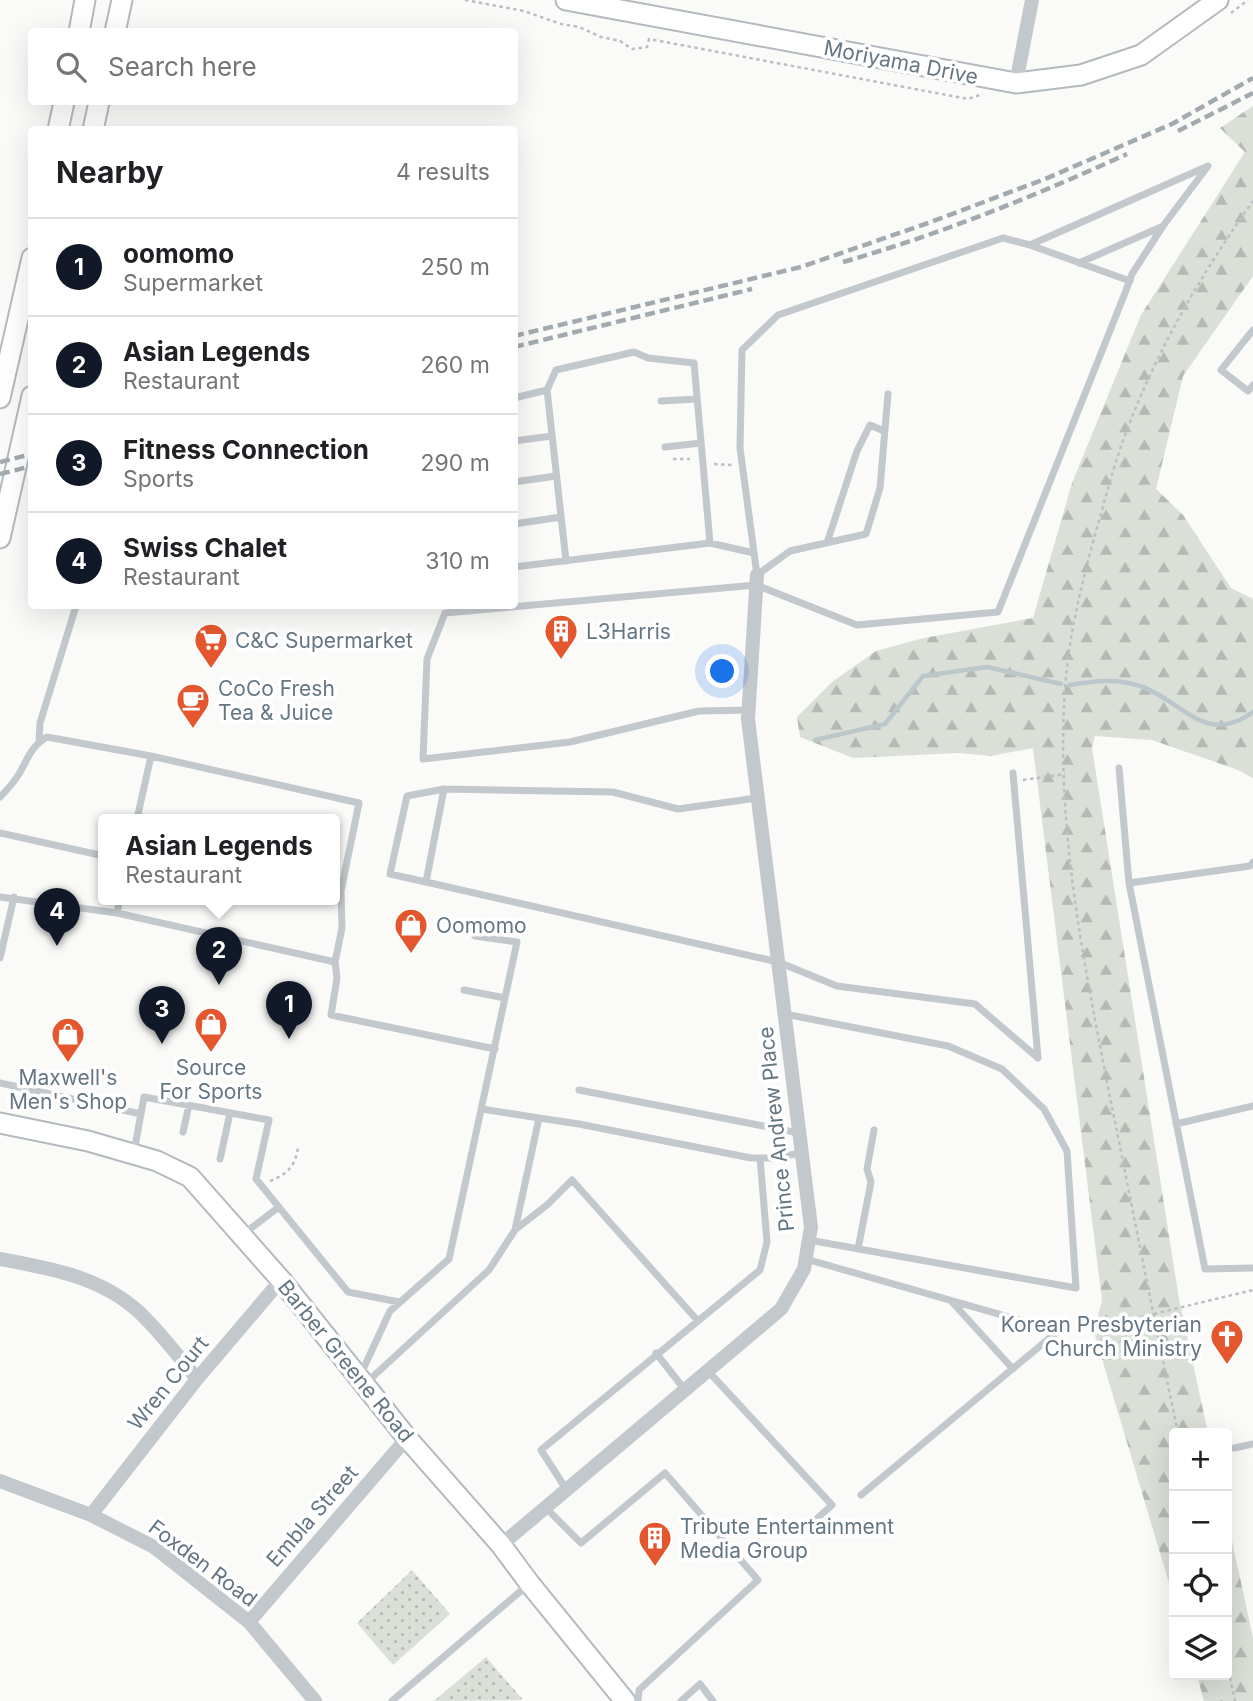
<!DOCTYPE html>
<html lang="en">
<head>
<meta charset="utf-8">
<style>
  body { margin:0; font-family:Inter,sans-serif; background:#f2f2f2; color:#202124 }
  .controls { position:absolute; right:21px; bottom:21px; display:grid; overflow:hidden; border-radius:7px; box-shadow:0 7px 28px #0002 }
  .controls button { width:63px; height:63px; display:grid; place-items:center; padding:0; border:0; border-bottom:2px solid #e0e0e0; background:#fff; color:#202124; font:35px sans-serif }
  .you { position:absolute; left:723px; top:672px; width:24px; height:24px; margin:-18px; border:5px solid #fff; border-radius:50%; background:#1a73e8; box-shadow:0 0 0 10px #1a73e833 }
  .badge { display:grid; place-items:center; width:46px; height:46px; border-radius:50%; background:#111827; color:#fff; font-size:23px; font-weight:700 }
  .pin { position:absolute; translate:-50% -58px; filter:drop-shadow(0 2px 4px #0008) }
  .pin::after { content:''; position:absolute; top:37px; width:24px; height:21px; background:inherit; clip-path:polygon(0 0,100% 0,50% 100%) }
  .popup { position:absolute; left:98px; top:814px; width:242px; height:91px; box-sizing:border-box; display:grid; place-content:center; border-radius:7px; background:#fff; filter:drop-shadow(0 2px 5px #0005); font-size:23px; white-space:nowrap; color:#757577 }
  .popup b { font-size:26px; color:#202124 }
  .popup::after { content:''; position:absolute; left:50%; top:100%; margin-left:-14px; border:14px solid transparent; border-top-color:#fff }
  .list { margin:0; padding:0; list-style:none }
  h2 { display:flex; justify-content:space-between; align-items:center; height:91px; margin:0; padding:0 28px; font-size:30px }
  h2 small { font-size:23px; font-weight:400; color:#757577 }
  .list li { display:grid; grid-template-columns:46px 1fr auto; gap:21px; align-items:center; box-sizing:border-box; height:98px; padding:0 28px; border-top:2px solid #e0e0e0 }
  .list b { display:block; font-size:26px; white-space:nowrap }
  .list p { margin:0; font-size:23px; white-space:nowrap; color:#757577 }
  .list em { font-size:23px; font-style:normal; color:#757577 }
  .icon { flex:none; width:38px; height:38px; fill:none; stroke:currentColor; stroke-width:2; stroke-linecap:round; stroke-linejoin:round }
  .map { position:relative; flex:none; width:1253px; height:1701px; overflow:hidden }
  .search { position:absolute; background:#fff; box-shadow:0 7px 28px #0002; left:28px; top:28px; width:490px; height:77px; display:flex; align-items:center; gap:18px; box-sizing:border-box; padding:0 24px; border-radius:7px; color:#757577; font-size:26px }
  .panel { position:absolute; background:#fff; box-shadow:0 7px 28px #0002; left:28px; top:126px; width:490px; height:483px; border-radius:7px }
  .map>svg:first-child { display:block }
</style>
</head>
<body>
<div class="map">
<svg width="1253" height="1701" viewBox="0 0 1253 1701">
  <defs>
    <pattern id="forest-firs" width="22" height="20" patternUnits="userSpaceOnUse" patternTransform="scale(1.75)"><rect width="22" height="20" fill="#dadfd7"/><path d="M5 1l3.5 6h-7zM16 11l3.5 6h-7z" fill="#b4b9b4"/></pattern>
    <pattern id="park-dots" width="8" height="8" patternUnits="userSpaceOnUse" patternTransform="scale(1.75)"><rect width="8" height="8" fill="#dadfd7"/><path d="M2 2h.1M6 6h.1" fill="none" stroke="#b4b9b4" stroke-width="1.8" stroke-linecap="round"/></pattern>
  </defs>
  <rect width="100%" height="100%" fill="#fafaf8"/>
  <!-- forest -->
  <path fill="url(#forest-firs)" d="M1253,106V276L1183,376L1156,489L1183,515L1231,588L1253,599V778L1238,770L1152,740L1095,736L1092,748L1179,1299L1208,1433H1174V1600L1094,1332L1102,1300L1033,748L991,756L959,753L853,758L800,737L797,717L832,682L876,651L924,638L1033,618L1072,483L1141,315L1245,152L1220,128Z
    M1227,1518L1253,1638V1701H1204L1197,1675H1227Z"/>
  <!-- park -->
  <path fill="url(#park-dots)" d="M412,1570L450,1614L393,1665L357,1623Z
    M486,1657L523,1700L434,1701Z"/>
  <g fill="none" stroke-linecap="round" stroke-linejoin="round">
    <!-- stream -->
    <path stroke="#bbc7cb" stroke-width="4.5" d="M1070,685C1095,681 1116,678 1140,686C1182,700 1205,747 1253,712
      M815,740L885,724L923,676L987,667L1061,684"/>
    <defs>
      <path id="secondary" d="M566,0L1016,83L1081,75L1141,55L1218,0
        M79,32L85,0
        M115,32L122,0
        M58,130L64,102
        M93,130L99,102
        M0,398L32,258
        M0,538L32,396
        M0,1123L88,1141L157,1161L190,1177L281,1280L407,1438L501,1545L530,1584L625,1701"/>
    </defs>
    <!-- secondary casing -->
    <use href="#secondary" stroke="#b3babf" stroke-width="23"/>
    <!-- path -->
    <path stroke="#bbbfc2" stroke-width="2.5" stroke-dasharray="3.5 3.5" stroke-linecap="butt" d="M465,0L524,11L561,24L579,27L601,37L620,41L632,49L647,47L649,39L968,99L983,94
      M1231,13L1248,0
      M673,459H690
      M714,464L732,465
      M1023,780L1065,774
      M270,1181C288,1174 295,1166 298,1148
      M1062,1341L1066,1351L1079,1353L1096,1347L1116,1323L1253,1290
      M1178,1433C1154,1320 1132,1206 1109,1092C1082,953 1054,818 1066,676C1071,626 1083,579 1096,531C1105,500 1113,468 1124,438C1155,353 1201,274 1253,201
      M1227,1664L1235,1701"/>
    <!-- lane -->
    <path stroke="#c3c8cc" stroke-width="7" d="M1079,263L1161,227
      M1253,330L1221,370L1248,391L1253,385
      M547,390L556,370L634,352L648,358L694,363L710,543
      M888,394L880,488L866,534L790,551L757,575L740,448L742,350L778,315L1003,238L1030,245
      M514,398L547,390L566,561
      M661,401L697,399
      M514,441L552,436
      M665,447L701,443
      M514,482L556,476
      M514,524L561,517
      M827,543L857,451L870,425L884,431
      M514,567L710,543L754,553
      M749,710L699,711L570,742L423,759L427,659L445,613L756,585L857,625L998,612L1125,293L1132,274L1163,226L1208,166L1030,245L1130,281
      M39,742L40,723L76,606
      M1119,768L1129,883
      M0,797C7,790 14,782 19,774C28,759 30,747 47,737L151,756L359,803L341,891L342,928L335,962L117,913L0,897
      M757,798L678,809L613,792L444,789L426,882L778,962L837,986L975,1004L1038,1058L1013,773
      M137,819L151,756
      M0,833L104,856
      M1253,862L1250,866L1129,883L1205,1269L1253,1268
      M426,882L390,874L407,796L444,789
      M117,913L120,899
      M0,958L14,897
      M335,962L337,978L331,1015L495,1049
      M464,990L505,998
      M785,1014L948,1046L1002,1069L1044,1109L1067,1151L1076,1288L809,1240
      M0,1083L141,1114
      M579,1090L799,1133
      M539,1118L579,1124L751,1158H771L802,1153
      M1176,1124L1253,1106
      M183,1132L189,1105
      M134,1152L144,1097L269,1120L256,1179L348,1292L399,1302
      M220,1159L230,1113
      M516,1229L547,1205L572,1180L698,1321
      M242,1235L279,1207
      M858,1249L871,1182L867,1169L874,1130
      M806,1259L1058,1331L861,1495
      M952,1302L1013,1369
      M656,1353L685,1390
      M708,1371L832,1505L802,1532
      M360,1376L390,1311L449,1259L517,942L475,936
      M366,1383L489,1270L515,1230L539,1118L482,1109
      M1234,1448L1253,1444
      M566,1489L541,1450L760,1270L767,1242L760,1158
      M546,1508L581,1543L665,1473L758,1580L639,1690L638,1701
      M392,1701L529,1584
      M681,1701L700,1684L713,1701"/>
    <!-- street -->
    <path stroke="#c3c8cc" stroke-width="14" d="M1016,83L1032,0
      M0,1259C49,1268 102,1277 140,1313C161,1333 179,1357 197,1379
      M0,1481L91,1515L154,1547L249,1622L315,1701
      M91,1515L197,1379L281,1280
      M501,1545L781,1309L804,1269L811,1227L748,719L757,575
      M249,1622L407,1438"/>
    <!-- secondary -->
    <use href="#secondary" stroke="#fff" stroke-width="19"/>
    <!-- rail -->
    <path stroke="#a2aab0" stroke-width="4.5" stroke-dasharray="10 5" stroke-linecap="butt" d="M1178,131L1253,93
      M843,262C941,234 1035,196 1127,154
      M514,336L801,267L928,223L1045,179L1172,124L1253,78
      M514,347L752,289
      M0,462L32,454
      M0,474L32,466"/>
  </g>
  <!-- icons -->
  <defs>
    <symbol id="building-pin" viewBox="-11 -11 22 30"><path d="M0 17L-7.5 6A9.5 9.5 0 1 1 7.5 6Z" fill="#e4572e" stroke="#fff"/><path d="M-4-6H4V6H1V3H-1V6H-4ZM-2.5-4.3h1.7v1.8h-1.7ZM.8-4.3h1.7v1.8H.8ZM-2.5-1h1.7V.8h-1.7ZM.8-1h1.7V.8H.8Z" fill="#fff"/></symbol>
    <symbol id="supermarket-pin" viewBox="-11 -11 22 30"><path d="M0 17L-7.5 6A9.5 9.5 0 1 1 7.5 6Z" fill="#e4572e" stroke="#fff"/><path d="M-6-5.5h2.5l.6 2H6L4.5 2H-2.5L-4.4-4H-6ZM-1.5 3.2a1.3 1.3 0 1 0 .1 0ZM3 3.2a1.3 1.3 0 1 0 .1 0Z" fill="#fff"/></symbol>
    <symbol id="cafe-pin" viewBox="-11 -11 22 30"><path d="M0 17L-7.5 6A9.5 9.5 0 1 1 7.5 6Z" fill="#e4572e" stroke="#fff"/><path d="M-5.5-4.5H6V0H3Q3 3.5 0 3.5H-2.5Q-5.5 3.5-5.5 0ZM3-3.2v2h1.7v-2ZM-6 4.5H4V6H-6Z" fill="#fff"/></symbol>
    <symbol id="shop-pin" viewBox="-11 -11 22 30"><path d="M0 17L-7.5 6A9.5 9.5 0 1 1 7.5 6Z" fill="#e4572e" stroke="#fff"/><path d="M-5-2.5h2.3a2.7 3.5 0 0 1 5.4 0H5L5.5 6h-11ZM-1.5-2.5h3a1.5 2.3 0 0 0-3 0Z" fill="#fff"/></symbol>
    <symbol id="church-pin" viewBox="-11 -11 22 30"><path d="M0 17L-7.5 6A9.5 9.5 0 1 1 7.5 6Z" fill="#e4572e" stroke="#fff"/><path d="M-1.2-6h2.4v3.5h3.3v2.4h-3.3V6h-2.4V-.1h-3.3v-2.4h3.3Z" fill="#fff"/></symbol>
  </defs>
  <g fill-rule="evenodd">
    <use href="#building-pin" x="542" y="612" width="38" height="52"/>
    <use href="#supermarket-pin" x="192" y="621" width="38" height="52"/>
    <use href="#cafe-pin" x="174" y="681" width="38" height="52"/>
    <use href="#shop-pin" x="392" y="906" width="38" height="52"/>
    <use href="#shop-pin" x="192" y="1005" width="38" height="52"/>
    <use href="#shop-pin" x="49" y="1015" width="38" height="52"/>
    <use href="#church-pin" x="1208" y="1317" width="38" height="52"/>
    <use href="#building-pin" x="636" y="1519" width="38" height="52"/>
  </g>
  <g text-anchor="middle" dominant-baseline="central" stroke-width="7" stroke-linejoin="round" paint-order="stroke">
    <!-- street labels -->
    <g font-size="21" fill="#657683" stroke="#fff">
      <text transform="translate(901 62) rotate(11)">Moriyama Drive</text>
      <text transform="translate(776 1129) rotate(-96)">Prince Andrew Place</text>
      <text transform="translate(346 1361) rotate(51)">Barber Greene Road</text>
      <text transform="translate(168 1383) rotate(-51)">Wren Court</text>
      <text transform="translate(312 1516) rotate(-49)">Embla Street</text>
      <text transform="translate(203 1563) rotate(37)">Foxden Road</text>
    </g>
    <!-- poi labels -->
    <g font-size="21" fill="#657683" stroke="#fff" text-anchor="start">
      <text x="586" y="631">L3Harris</text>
      <text x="235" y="640">C&amp;C Supermarket</text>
      <text x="218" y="688">CoCo Fresh<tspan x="218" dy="24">Tea &amp; Juice</tspan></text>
      <text x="436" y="925">Oomomo</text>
      <text x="211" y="1067" text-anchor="middle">Source<tspan x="211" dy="24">For Sports</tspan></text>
      <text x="68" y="1077" text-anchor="middle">Maxwell's<tspan x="68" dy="24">Men's Shop</tspan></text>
      <text x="1202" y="1324" text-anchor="end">Korean Presbyterian<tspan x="1202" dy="24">Church Ministry</tspan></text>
      <text x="680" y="1526">Tribute Entertainment<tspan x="680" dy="24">Media Group</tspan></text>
    </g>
  </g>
</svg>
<div class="controls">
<button>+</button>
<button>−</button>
<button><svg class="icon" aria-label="locate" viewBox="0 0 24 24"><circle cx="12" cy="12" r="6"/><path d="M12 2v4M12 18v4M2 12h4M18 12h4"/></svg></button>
<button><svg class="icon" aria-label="layers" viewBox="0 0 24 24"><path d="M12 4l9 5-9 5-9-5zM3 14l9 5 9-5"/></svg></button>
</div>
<div class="you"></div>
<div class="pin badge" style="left:289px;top:1039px">1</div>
<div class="pin badge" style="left:219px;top:985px">2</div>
<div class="popup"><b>Asian Legends</b>Restaurant</div>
<div class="pin badge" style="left:162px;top:1044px">3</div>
<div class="pin badge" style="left:57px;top:946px">4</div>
<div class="search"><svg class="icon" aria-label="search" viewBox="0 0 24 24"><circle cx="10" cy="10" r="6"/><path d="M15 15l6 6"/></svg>Search here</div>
<section class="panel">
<h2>Nearby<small>4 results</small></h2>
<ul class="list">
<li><span class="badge">1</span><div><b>oomomo</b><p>Supermarket</p></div><em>250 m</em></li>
<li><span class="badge">2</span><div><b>Asian Legends</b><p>Restaurant</p></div><em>260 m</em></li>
<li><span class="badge">3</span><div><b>Fitness Connection</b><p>Sports</p></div><em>290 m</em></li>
<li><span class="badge">4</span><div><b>Swiss Chalet</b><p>Restaurant</p></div><em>310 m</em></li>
</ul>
</section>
</div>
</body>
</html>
